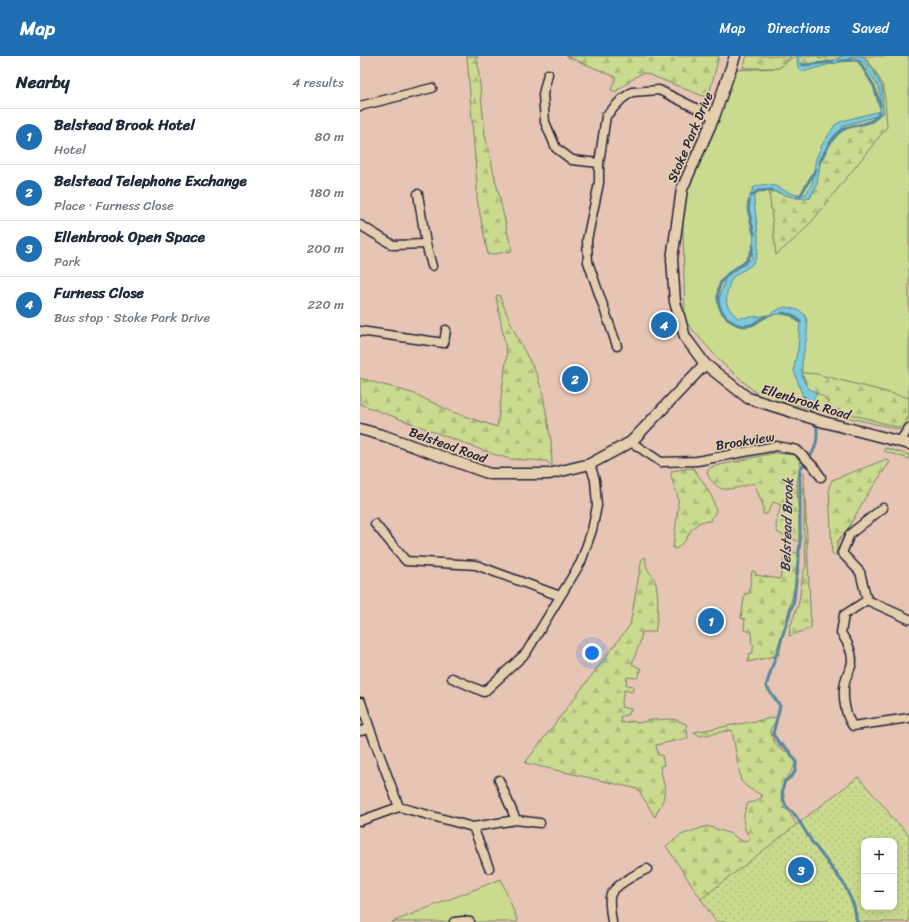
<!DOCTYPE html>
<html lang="en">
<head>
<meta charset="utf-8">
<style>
  body { margin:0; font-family:Sriracha,sans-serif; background:#f2f2f3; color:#1f2937 }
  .controls { position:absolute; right:12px; bottom:12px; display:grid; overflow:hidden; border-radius:8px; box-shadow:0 2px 10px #0003 }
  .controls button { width:36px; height:36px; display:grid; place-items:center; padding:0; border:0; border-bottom:1px solid #e0e1e3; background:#fff; color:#1f2937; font:20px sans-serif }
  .you { position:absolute; left:232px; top:597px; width:14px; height:14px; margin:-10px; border:3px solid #fff; border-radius:50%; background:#1a73e8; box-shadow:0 0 0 6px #1a73e833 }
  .badge { display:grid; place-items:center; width:26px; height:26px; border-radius:50%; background:#1f6fb2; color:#fff; font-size:13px; font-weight:700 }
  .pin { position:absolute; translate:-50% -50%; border:2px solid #fff; box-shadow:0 1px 4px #0006 }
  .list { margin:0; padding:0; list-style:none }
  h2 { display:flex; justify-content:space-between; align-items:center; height:52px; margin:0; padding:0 16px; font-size:17px }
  h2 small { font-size:13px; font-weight:400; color:#747a83 }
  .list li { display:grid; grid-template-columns:26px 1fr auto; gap:12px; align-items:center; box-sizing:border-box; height:56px; padding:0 16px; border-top:1px solid #e0e1e3 }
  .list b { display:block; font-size:15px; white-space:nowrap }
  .list p { margin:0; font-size:13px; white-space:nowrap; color:#747a83 }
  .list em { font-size:13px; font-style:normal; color:#747a83 }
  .map { position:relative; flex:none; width:549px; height:866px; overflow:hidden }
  header { display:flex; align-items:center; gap:24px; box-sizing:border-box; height:56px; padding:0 20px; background:#1f6fb2; color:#fff }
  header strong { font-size:19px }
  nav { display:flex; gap:22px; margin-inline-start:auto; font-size:14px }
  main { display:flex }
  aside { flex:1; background:#fff }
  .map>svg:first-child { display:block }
</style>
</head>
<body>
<header>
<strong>Map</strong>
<nav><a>Map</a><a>Directions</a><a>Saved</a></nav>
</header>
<main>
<aside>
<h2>Nearby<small>4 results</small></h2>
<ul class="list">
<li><span class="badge">1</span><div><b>Belstead Brook Hotel</b><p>Hotel</p></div><em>80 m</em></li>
<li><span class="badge">2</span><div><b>Belstead Telephone Exchange</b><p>Place · Furness Close</p></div><em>180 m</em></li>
<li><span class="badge">3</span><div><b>Ellenbrook Open Space</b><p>Park</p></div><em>200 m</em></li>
<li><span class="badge">4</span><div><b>Furness Close</b><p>Bus stop · Stoke Park Drive</p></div><em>220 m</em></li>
</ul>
</aside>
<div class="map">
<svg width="549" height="866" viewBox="0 0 549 866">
  <defs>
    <pattern id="forest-firs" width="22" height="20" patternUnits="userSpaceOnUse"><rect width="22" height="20" fill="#cadb8f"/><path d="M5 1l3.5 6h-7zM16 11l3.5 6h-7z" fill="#adbc7c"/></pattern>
    <pattern id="park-dots" width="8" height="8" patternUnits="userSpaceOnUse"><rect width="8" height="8" fill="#cadb8f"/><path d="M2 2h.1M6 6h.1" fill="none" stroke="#adbc7c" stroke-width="1.8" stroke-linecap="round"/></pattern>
  </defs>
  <rect width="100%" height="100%" fill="#e6c5b5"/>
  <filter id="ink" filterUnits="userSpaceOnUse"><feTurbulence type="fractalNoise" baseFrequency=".025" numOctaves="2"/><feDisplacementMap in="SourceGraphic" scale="8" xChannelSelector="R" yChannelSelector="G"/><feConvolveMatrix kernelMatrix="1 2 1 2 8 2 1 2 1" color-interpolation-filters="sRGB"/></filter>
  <g filter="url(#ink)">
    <!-- grass -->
    <path fill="#cadb8f" stroke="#767e65" d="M434,0H549V371L546,375L401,341L360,305L325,265L322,133L371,14L419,12Z
      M525,392L549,399V403L524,395Z
      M141,823L158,866H32Z"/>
    <!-- forest -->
    <path fill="url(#forest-firs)" stroke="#767e65" d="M107,0H117L125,79L152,195L128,199L117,143V129Z
      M206,0H359L348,42L285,17L280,18L255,36L251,34L256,21Z
      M387,0H431L419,12H383Z
      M442,0H459V3L471,0H483C470,6 453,12 439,7Z
      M502,0H504L514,13L524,31L527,71L453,164L437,181L416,199L409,134L437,142H450L457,127L460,107L464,96L474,81L485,69L517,60L523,57L522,31L513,14Z
      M139,239L156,279L177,319L183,339L191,385L192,410L186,405L150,403L130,397L0,348V322L55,338L92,356L137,371L147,299L136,240Z
      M442,317L457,318L549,342V360L541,372L472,353L464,341L452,335L446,329Z
      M414,397L437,399L441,402L437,429L440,486L418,477C413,468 419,459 421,449L413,446L407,458H403V449L394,427C387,429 366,436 360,432C358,431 356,429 355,428C350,424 348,421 347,415L351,411Z
      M527,403L530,406L505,442L489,471L477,486V495L475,500L472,497L469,431L472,424Z
      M333,412C343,426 353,438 356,455L350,465L340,466L331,474L325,485L316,493L313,492C314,478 319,455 318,442C317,433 310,424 311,415Z
      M444,417L451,572L429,580L430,571L439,546L443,518L446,510L444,476Z
      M425,496L440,497C441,518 432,538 428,558C425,572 422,585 419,599L388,606L389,598L393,597V592L394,589L391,586L392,576L384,574L385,563L381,562L385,537L389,538L392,515L396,516L395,519L420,523Z
      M282,502H286C284,516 294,517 296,528C299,543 298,561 295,576H282L280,586L272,608L282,613L277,622L267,621L266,629L274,630L272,636L264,634L261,651L271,653L269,658L260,661L261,667L271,665L279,667L291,664L313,663L326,668L328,682L296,689L298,699H302L304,709L300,710L305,734L303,744L295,761L278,733L165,707L270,569Z
      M418,661L410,674C415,690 416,692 432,698C441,710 428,716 424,727C421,735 428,745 423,752L428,754L448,790L360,866L341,843L306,790L321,779L347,770L371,778L384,786L389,785C390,781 387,778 385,773C382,765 384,755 388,747L395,746L403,740L387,731L381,725L372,674L340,680L334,676Z"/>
    <!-- park -->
    <path fill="url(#park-dots)" stroke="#767e65" fill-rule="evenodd" d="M498,721L527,754L532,762L540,769L549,779V866H356L341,843ZM504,785H534V851H504Z"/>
    <!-- water -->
    <path fill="#7ccadb" stroke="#58879b" d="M437,0H442L439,7L446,9L469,6L483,0H502L513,14L522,31L523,57L517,60L485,69L474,81L464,96L460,107L457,128L450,142C445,142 441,142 437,142C422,139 407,129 394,138C394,159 402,181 396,202C393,212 380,214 373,221C369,226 365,241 367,248C368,253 374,258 378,262C388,261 399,261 409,259C414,257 420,251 426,251C428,251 432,253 435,253C469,261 419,323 457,337L454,343L458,351L448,348L443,341L434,315L435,305L438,293L440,265L435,259C425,257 413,258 404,261C398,263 393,268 387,269C372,274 362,257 358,246L367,218L387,207L392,202L394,176L388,148L393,132C415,120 426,143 446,138L452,128L456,102L462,89L475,69L482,65L520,55V38L518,30L503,6L493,1L477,7L467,9L446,15H441L438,12Z"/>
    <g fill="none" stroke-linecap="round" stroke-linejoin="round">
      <!-- stream -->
      <path stroke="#58879b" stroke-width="3" d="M479,5L498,4L514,30L520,50
        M443,9L473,6
        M460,106C465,96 471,82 481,75C493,66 512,72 519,57
        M437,139L440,140L456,113
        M391,140L398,135L412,134
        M389,145L388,153L394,178
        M393,190C392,195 390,199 387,204C381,210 373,213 367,219C355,229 355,250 366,261C373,268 384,273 394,268C399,265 402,262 407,260
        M422,257L432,259L440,266
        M444,341L454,361
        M456,366C460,387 454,398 440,413V486L434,544L406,630L420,650L413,678L419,687L428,694L436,705C437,715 434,720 425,725L423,731L422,740L426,750L436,760L452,786L484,828L494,850L497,866"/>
      <defs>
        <path id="minor" d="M188,18L183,38L185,66L196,92L212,104L239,107
          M0,50L72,32
          M0,169L33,189L66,188L58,138
          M66,188L72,210
          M0,275L84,287L86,274
          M257,290L228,206L227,184L239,127V107L246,60L262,43L272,36L299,34L354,61
          M540,385L549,372
          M271,386L301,406L337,405L416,390L437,394L454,411L461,421
          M15,468L46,505L116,509L200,540
          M507,544L484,559L481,577C487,586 492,594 492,605C492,612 486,619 485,626C482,639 485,660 493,670L549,662
          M507,544L500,516L482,497L490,478L523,452
          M507,544L549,563
          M92,622L124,636L166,597L221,506L232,474L237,450L235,424L230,408
          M1,646L10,673L39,751
          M0,675L10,673
          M139,724L156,764
          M0,765L39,751L113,771L156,764L180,767
          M113,771L129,812
          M94,866L103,865L110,866
          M252,866C251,858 249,849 250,841C252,830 278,817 287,813"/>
        <path id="tertiary" d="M375,0L354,61L322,133L312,203L315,246L325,281L345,308L388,342L464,366L549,388
          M0,373L25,380L130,418H189L230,408L271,386L345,308"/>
      </defs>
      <!-- minor casing -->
      <use href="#minor" stroke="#22223b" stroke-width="11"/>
      <!-- tertiary casing -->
      <use href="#tertiary" stroke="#22223b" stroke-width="13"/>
      <!-- minor -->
      <use href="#minor" stroke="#e5ceae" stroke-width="8"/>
      <!-- tertiary -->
      <use href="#tertiary" stroke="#e5ceae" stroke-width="10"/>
    </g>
  </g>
  <g text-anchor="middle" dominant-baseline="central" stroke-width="3.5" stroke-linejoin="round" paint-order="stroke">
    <!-- street labels -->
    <g font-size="13" fill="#22223b" stroke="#e5ceae">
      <text transform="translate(330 81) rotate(-67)">Stoke Park Drive</text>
      <text transform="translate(446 346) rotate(17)">Ellenbrook Road</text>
      <text transform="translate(385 385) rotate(-9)">Brookview</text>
      <text transform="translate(88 389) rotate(20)">Belstead Road</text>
    </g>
    <!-- water labels -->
    <g font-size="14" font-style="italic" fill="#303b53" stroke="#e5ceae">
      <text transform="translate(427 469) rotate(-88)">Belstead Brook</text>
    </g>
  </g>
</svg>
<div class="controls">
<button>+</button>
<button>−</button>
</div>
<div class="you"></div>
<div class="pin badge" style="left:351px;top:565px">1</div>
<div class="pin badge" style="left:215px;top:323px">2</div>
<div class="pin badge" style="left:441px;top:814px">3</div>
<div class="pin badge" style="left:304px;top:269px">4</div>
</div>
</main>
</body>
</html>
